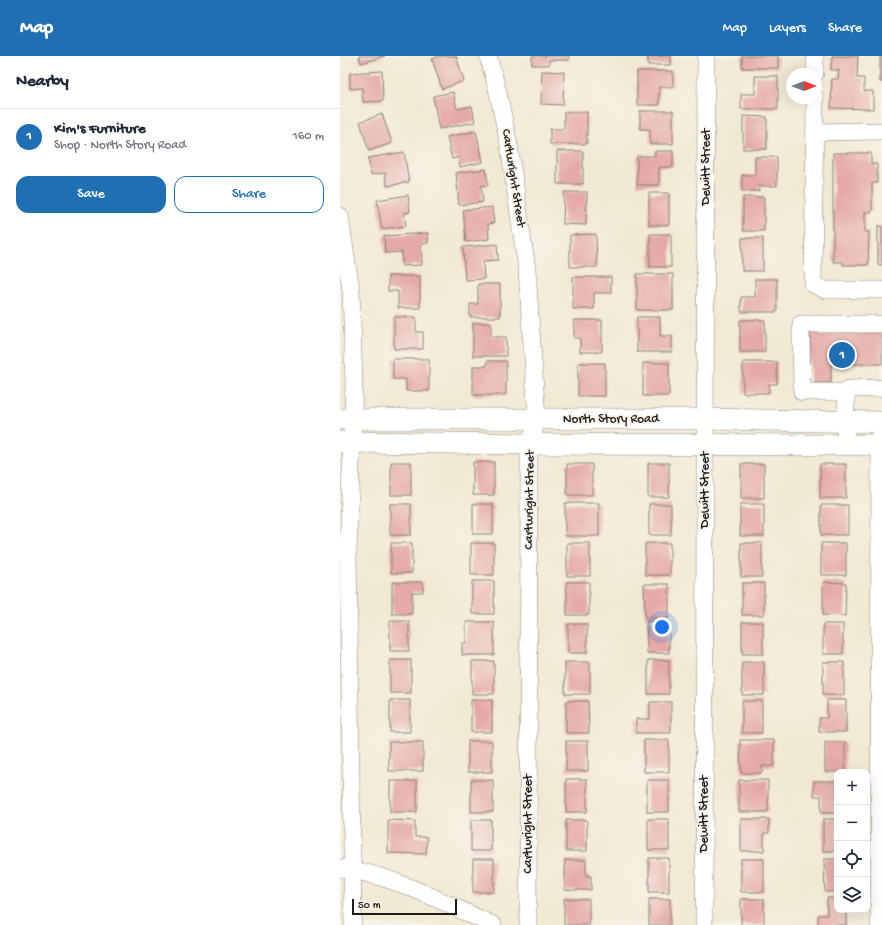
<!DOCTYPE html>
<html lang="en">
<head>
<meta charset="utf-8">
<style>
  body { margin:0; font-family:"Gochi Hand",sans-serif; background:#f2f2f3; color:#1f2937 }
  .controls { position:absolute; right:12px; bottom:12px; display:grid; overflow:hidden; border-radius:8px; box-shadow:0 4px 16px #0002 }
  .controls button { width:36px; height:36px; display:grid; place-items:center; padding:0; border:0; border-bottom:1px solid #e0e1e3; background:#fff; color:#1f2937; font:20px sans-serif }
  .compass { position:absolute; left:446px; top:12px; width:36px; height:36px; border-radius:50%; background:#fff; box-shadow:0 4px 16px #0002; rotate:90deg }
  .scale { position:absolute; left:12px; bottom:10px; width:105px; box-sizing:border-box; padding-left:4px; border:2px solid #1c1c1c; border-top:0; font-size:11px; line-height:14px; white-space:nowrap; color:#1c1c1c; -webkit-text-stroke:3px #f7f3e8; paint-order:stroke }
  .you { position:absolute; left:322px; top:571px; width:14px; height:14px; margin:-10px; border:3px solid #fff; border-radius:50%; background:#1a73e8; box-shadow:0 0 0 6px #1a73e833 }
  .badge { display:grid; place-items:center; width:26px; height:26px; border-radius:50%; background:#1f6fb2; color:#fff; font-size:13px; font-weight:700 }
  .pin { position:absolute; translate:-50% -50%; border:2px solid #fff; box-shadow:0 1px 4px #0006 }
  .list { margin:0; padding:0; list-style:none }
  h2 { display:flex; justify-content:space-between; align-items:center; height:52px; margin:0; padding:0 16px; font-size:17px }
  h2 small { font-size:13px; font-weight:400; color:#747a83 }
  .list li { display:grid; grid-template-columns:26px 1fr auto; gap:12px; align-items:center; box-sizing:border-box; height:56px; padding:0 16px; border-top:1px solid #e0e1e3 }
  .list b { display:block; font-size:15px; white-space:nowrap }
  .list p { margin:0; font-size:13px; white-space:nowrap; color:#747a83 }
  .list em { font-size:13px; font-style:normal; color:#747a83 }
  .actions { display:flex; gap:8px; padding:12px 16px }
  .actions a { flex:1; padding:9px 0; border:1px solid #1f6fb2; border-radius:12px; text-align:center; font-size:14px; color:#1f6fb2 }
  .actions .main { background:#1f6fb2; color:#fff }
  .icon { flex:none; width:22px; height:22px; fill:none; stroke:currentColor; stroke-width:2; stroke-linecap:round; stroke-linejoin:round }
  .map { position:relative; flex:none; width:542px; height:869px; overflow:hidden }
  header { display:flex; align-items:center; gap:24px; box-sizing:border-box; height:56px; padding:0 20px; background:#1f6fb2; color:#fff }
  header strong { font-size:19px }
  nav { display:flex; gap:22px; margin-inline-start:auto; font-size:14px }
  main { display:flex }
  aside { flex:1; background:#fff }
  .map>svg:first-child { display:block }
</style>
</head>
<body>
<header>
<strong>Map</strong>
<nav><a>Map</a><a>Layers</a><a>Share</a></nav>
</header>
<main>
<aside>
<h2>Nearby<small></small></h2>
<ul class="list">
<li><span class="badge">1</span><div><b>Kim's Furniture</b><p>Shop · North Story Road</p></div><em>160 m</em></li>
</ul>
<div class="actions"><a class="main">Save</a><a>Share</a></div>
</aside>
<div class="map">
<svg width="542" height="869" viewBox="0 0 542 869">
  <rect width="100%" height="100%" fill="#f7f3e8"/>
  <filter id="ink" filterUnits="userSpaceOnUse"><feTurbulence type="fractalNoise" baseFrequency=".025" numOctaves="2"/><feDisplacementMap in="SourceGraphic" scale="8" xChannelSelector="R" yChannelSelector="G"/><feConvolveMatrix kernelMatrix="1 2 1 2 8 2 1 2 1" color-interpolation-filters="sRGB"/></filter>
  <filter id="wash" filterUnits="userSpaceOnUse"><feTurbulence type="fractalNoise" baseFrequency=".012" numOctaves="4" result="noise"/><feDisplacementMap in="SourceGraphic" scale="16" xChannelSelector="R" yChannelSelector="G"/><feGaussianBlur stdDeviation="0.9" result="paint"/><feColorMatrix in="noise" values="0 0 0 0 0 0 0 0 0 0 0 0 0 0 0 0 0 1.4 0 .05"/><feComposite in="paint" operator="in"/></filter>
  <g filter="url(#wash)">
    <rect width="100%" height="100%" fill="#f2e9d3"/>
    <g id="blocks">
      <!-- building -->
      <path fill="#e5aaa7" d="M19,0H45L21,7Z
        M99,0H116L124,25L102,33L92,3Z
        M192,0H229V4H209V9H192Z
        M308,0H331V9H308Z
        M402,0H438V12H402Z
        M492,0H518L517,22H524V35H533V53L491,52L492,23H498L499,14H491Z
        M540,0H542V26H540Z
        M42,15L43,45L23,46L22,32L10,33V17Z
        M202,15L224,16L223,49L201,48Z
        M297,15H333V31H319V49H297Z
        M415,20H438V53H401V38H415Z
        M113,36L117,53L132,50L135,66L99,73L93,40Z
        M300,55H333V88H310V73H300Z
        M224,56H247V88H210V73H224Z
        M42,58L52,87L29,95L20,66Z
        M403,60L427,61V93H403Z
        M136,75L143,106L120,111L118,101L112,103L107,81Z
        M217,95H243V128H217Z
        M315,95H333V111H319V129H297V100H315Z
        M64,96L69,126L47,130L45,117L31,119L28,102Z
        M493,97H531V108H537V127H532V156H525V176H529L528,209H503V206H493Z
        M415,101H437V130H419V135H402V119H415Z
        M146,113L148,129L141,130L143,146L119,149L116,117Z
        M224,136H247L246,169L223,168Z
        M309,137H329V169H309Z
        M68,139L70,156L64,157L66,170L42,173L37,144Z
        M403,141H424V175H403Z
        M152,151L154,167L148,168L149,183L126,186L123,154Z
        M538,170H542V209H538Z
        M88,177V187L81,188L82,209L62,210V196L45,197L44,180Z
        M256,178L257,211H230V179Z
        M310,178H331V211H310Z
        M402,182H423V215H402Z
        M157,188L158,204L143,205L144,223L125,224L123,191Z
        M297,218H333V254H297Z
        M48,220H80V252H58V235H48Z
        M233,221H271V237H254V253H233Z
        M415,223H437V256H401V241H415Z
        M138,228H160V261H130V248H138Z
        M54,261H76V276H83V293H54Z
        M297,261H320V280H332V296H297Z
        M234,264H262V296H240V282H234Z
        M400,264H425V296H400Z
        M133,267H151V281H166V300H133Z
        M470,276L542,277V308H491V327H470Z
        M53,303H89V335H66V323H53Z
        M147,305H166V339H133V310H147Z
        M403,306H437V328H429V337H403Z
        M238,307H265V340H238Z
        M303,307H329V340H303Z
        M51,406H71V439H51Z
        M133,406H154V439H133Z
        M308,407H329V441H308Z
        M227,408H252V439H227Z
        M401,408H424V442H401Z
        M480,408H506V442H480Z
        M225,447H259V480H225Z
        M50,448H71V479H50Z
        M133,448H153V478H133Z
        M309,448H331V479H309Z
        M400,448H424V480H400Z
        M481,449H508V479H481Z
        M51,487H72V517H51Z
        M131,487H154V519H131Z
        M227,487H250V520H227Z
        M305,487H330V519H305Z
        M401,487H422V521H401Z
        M481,487H506V519H481Z
        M132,525H154V558H132Z
        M52,526H83V536H72V558H52Z
        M227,526H249V559H227Z
        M483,526L506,527L505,560L483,559Z
        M402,527H424V559H402Z
        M304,528H329V562H305Z
        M50,565H69V595H50Z
        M307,565H329V597H307Z
        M126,566H154V599H122V587H126Z
        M402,566H423V598H402Z
        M228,568H247V597H228Z
        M483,568H503V598H483Z
        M50,604H71V637H50Z
        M308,604H329V638H308Z
        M132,605H154V638H132Z
        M225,606H250V638H225Z
        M402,606H424V639H402Z
        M483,606H504V639H483Z
        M50,644H70V676H50Z
        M131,644H152V676H131Z
        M487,644H506V676H479V662H487Z
        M226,645H248L249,677H226Z
        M402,645H422V677H402Z
        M310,646H331V677H296V663H310Z
        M304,684H329V716H304Z
        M400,684H434V710H422V717H401Z
        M128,685H152V716H128Z
        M226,685H248V715H226Z
        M49,686H83V715H49Z
        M485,686H505V716H485Z
        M226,723H247V756H226Z
        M131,724H153V756H131Z
        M307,724H329V756H307Z
        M399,724H428V756H399Z
        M50,725H77V756H50Z
        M474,725H497V757H481V740H474Z
        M308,763H329V794H308Z
        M401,763H429V777H424V795H401Z
        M483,763H497V795H483Z
        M48,764L75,765V781H87L86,798L48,797Z
        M131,764H151V795H131Z
        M226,764H247V795H226Z
        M309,802H329V836H309Z
        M133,803H154V836H133Z
        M401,803H424V836H401Z
        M484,803H497V836H485Z
        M225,804H246V820H251V834H225Z
        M487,842H497V854H506V869H478V859H487Z
        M224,843H249V869H224Z
        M309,843H330V869H309Z
        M401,843H424V869H401Z"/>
    </g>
  </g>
  <g filter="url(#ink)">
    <use href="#blocks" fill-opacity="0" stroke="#878278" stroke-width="1"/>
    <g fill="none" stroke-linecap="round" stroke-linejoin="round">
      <defs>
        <path id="minor" d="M148,0L157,32L169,89L187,214L197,363L189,395L188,869
          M475,18V0
          M475,42L473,228L485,234H542
          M475,76L542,75
          M0,160L11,234L14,328L8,495L13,869
          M507,336H462L461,268H542
          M506,389L505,366L507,336L509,333L542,332
          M0,812C54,819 104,847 153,869
          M364,869L366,0
          M539,869L540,366"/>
        <path id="major" d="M0,363H365L542,366
          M0,386L190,388L542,389"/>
      </defs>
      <!-- minor casing -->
      <use href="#minor" stroke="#878278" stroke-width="18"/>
      <!-- major casing -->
      <use href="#major" stroke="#878278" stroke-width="22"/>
      <!-- minor -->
      <use href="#minor" stroke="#fff" stroke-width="17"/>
      <!-- major -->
      <use href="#major" stroke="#fff" stroke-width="21"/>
    </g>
  </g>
  <g text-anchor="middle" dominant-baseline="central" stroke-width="3.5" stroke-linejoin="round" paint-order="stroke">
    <!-- street labels -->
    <g font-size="13" fill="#1c1c1c" stroke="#f7f3e8">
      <text transform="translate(366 111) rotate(-90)">Dewitt Street</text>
      <text transform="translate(173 122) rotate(81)">Cartwright Street</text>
      <text x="271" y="363">North Story Road</text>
      <text transform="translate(365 434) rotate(-90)">Dewitt Street</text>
      <text transform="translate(190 444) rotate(-89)">Cartwright Street</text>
      <text transform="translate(364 758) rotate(-90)">Dewitt Street</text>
      <text transform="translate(188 768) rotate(-90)">Cartwright Street</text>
    </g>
  </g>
</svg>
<div class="controls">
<button>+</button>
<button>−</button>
<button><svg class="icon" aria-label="locate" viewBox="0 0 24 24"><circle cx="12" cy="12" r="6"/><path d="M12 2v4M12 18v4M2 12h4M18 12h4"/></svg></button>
<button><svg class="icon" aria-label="layers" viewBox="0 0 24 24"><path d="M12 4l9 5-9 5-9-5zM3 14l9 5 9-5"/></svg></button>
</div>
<svg class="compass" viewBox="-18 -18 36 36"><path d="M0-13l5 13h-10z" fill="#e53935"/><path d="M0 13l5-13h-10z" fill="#747a83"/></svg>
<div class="scale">50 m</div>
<div class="you"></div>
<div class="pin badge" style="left:502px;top:299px">1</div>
</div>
</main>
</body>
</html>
